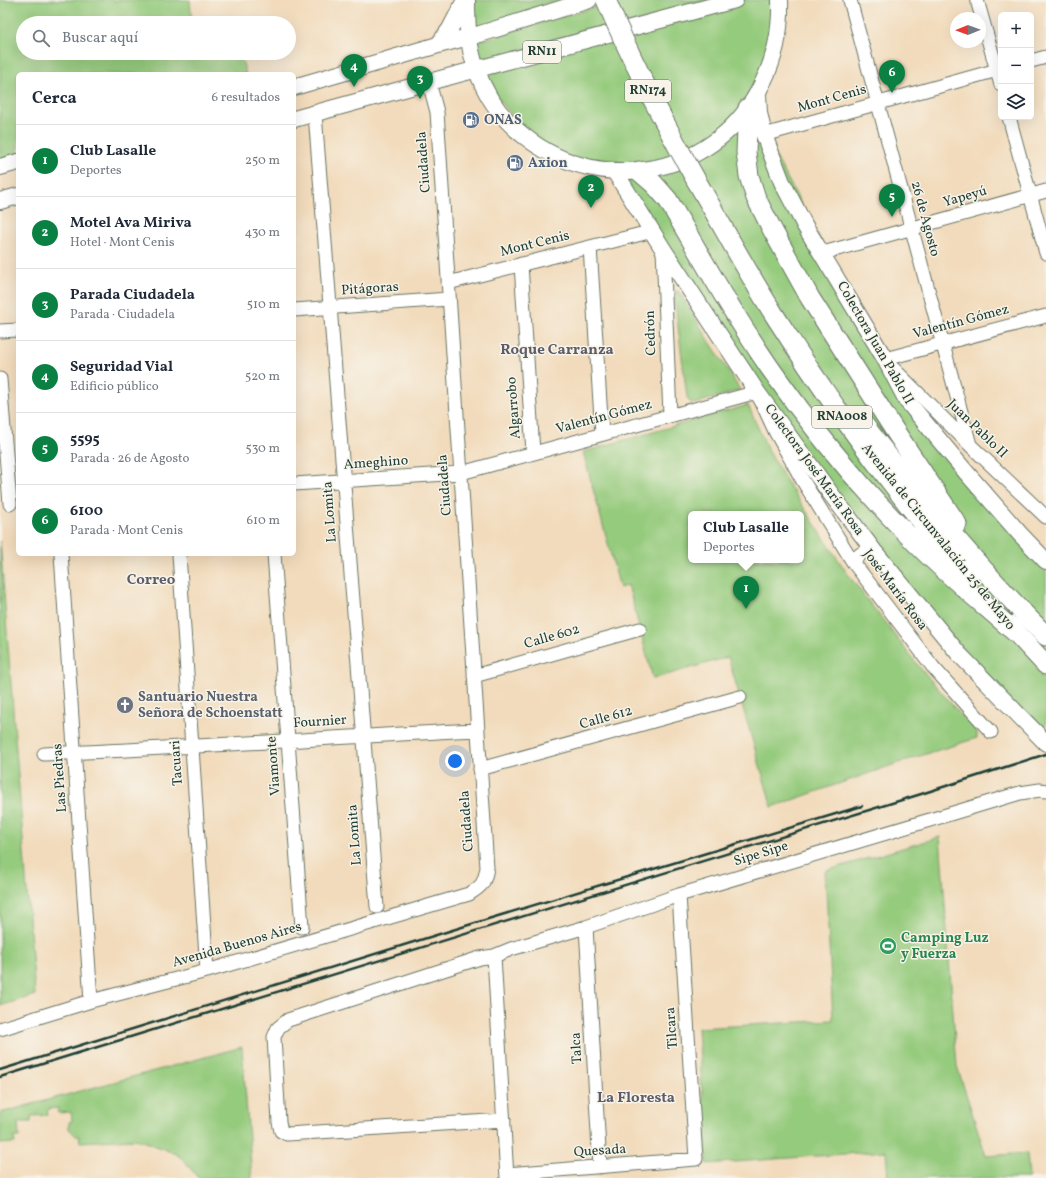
<!DOCTYPE html>
<html lang="es">
<head>
<meta charset="utf-8">
<style>
  body { margin:0; font-family:Vollkorn,serif; background:#f2f2f3; color:#1f2937 }
  .controls { position:absolute; right:12px; top:12px; display:grid; overflow:hidden; border-radius:6px; box-shadow:0 4px 16px #0002 }
  .controls button { width:36px; height:36px; display:grid; place-items:center; padding:0; border:0; border-bottom:1px solid #e0e1e3; background:#fff; color:#1f2937; font:20px sans-serif }
  .compass { position:absolute; left:950px; top:12px; width:36px; height:36px; border-radius:50%; background:#fff; box-shadow:0 4px 16px #0002; rotate:269deg }
  .you { position:absolute; left:455px; top:761px; width:14px; height:14px; margin:-10px; border:3px solid #fff; border-radius:50%; background:#1a73e8; box-shadow:0 0 0 6px #1a73e833 }
  .badge { display:grid; place-items:center; width:26px; height:26px; border-radius:50%; background:#0b8043; color:#fff; font-size:13px; font-weight:700 }
  .pin { position:absolute; translate:-50% -33px; filter:drop-shadow(0 1px 2px #0008) }
  .pin::after { content:''; position:absolute; top:21px; width:14px; height:12px; background:inherit; clip-path:polygon(0 0,100% 0,50% 100%) }
  .popup { position:absolute; left:688px; top:511px; width:116px; height:52px; box-sizing:border-box; display:grid; place-content:center; border-radius:6px; background:#fff; filter:drop-shadow(0 1px 3px #0005); font-size:13px; white-space:nowrap; color:#747a83 }
  .popup b { font-size:15px; color:#1f2937 }
  .popup::after { content:''; position:absolute; left:50%; top:100%; margin-left:-8px; border:8px solid transparent; border-top-color:#fff }
  .list { margin:0; padding:0; list-style:none }
  h2 { display:flex; justify-content:space-between; align-items:center; height:52px; margin:0; padding:0 16px; font-size:17px }
  h2 small { font-size:13px; font-weight:400; color:#747a83 }
  .list li { display:grid; grid-template-columns:26px 1fr auto; gap:12px; align-items:center; box-sizing:border-box; height:72px; padding:0 16px; border-top:1px solid #e0e1e3 }
  .list b { display:block; font-size:15px; white-space:nowrap }
  .list p { margin:0; font-size:13px; white-space:nowrap; color:#747a83 }
  .list em { font-size:13px; font-style:normal; color:#747a83 }
  .icon { flex:none; width:22px; height:22px; fill:none; stroke:currentColor; stroke-width:2; stroke-linecap:round; stroke-linejoin:round }
  .map { position:relative; flex:none; width:1046px; height:1178px; overflow:hidden }
  .search { position:absolute; background:#fff; box-shadow:0 4px 16px #0002; left:16px; top:16px; width:280px; height:44px; display:flex; align-items:center; gap:10px; box-sizing:border-box; padding:0 14px; border-radius:22px; color:#747a83; font-size:15px }
  .panel { position:absolute; background:#fff; box-shadow:0 4px 16px #0002; left:16px; top:72px; width:280px; height:484px; border-radius:6px }
  .map>svg:first-child { display:block }
</style>
</head>
<body>
<div class="map">
<svg width="1046" height="1178" viewBox="0 0 1046 1178">
  <rect width="100%" height="100%" fill="#f7f3e8"/>
  <filter id="ink" filterUnits="userSpaceOnUse"><feTurbulence type="fractalNoise" baseFrequency=".025" numOctaves="2"/><feDisplacementMap in="SourceGraphic" scale="8" xChannelSelector="R" yChannelSelector="G"/><feConvolveMatrix kernelMatrix="1 2 1 2 8 2 1 2 1" color-interpolation-filters="sRGB"/></filter>
  <filter id="wash" filterUnits="userSpaceOnUse"><feTurbulence type="fractalNoise" baseFrequency=".012" numOctaves="4" result="noise"/><feDisplacementMap in="SourceGraphic" scale="16" xChannelSelector="R" yChannelSelector="G"/><feGaussianBlur stdDeviation="0.9" result="paint"/><feColorMatrix in="noise" values="0 0 0 0 0 0 0 0 0 0 0 0 0 0 0 0 0 1.4 0 .05"/><feComposite in="paint" operator="in"/></filter>
  <g filter="url(#wash)">
    <rect width="100%" height="100%" fill="#f2dbbc"/>
    <!-- green -->
    <path fill="#95cb7d" stroke="#5a8458" fill-rule="evenodd" d="M0,0H190L192,23H23V53H194L195,56L202,53H240L246,74H18V158L0,163Z
      M467,0H589L468,37Z
      M619,0H718L483,63L475,42Z
      M735,0H780L758,94L764,135L907,401L1046,561V731L1036,733L874,551L615,172L536,146L476,70Z
      M676,291L679,292L740,390L694,404L689,401L687,397L674,295Z
      M748,405L768,450L787,482L849,576L916,663L961,715L977,731V738L904,761L772,807L728,657L653,679L628,585L620,588L583,452ZM691,514H801V560H691Z
      M0,541L35,995L0,1006Z
      M940,837L957,1066L986,1156L1027,1153L1029,1178H888L886,1151L707,1164L698,1028L833,1020L825,871Z
      M242,1047L252,1178H198L184,1160L176,1154L146,1142L134,1139L80,1142L79,1136H76L69,1129V1122L72,1121L71,1112L58,1113V1108L48,1109L47,1115L31,1116V1122H18L19,1137H14L15,1143L0,1144V1113Z"/>
  </g>
  <g filter="url(#ink)">
    <g fill="none" stroke-linecap="round" stroke-linejoin="round">
      <defs>
        <path id="minor" d="M850,0L970,445
          M977,0L1001,85
          M1031,61L1046,57
          M315,114L377,907
          M1009,117L1046,253
          M764,135L1001,69
          M590,247L602,434
          M663,249L670,415
          M823,253L1046,191
          M521,264L533,453
          M448,283L653,231
          M294,310L449,299
          M0,331L18,330
          M885,359L1046,316
          M894,369L970,445L1046,517
          M0,379L10,504
          M294,484L461,473L757,392L775,431L803,481L853,562L933,667L991,732
          M61,554L91,1001
          M179,554L207,971
          M274,554L302,927
          M853,562C859,554 864,550 874,551
          M474,676L640,629
          M44,754C189,748 333,737 477,730
          M480,769L740,697
          M586,927L600,1167
          M494,956L507,1178
          M0,1029L91,1001L207,971L469,894C482,886 484,884 487,868L437,112L429,82
          M504,1120L287,1134L281,1131L279,1122L274,1037L278,1028L288,1020L480,958L494,956L511,949L586,927L679,895L1020,793L1040,790L1046,791
          M507,1174L696,1159L679,895"/>
        <path id="major" d="M467,0C467,24 468,46 476,68C485,95 502,119 524,136C603,199 720,175 763,82C776,56 781,29 780,0
          M438,45L450,29L465,0
          M294,87L438,45L480,34L589,0
          M758,94L759,113L764,135L782,182L805,226L885,359L907,401L965,471L1020,534L1046,561
          M294,119L429,82L735,0
          M0,167L18,162
          M615,172L663,249L757,392L831,494L874,551L959,654L1046,743
          M0,201L18,196"/>
        <path id="highway" d="M748,108L746,152L749,176L756,198L773,231L810,298L895,431L957,524
          M639,171L654,184L668,200C701,257 733,314 770,368C811,427 857,483 907,534C941,570 980,601 1017,634
          M696,180C722,225 747,272 775,316C833,408 898,496 969,579
          M858,417C916,494 978,567 1046,636
          M1009,625L1046,665"/>
      </defs>
      <!-- minor casing -->
      <use href="#minor" stroke="#697464" stroke-width="15"/>
      <!-- major casing -->
      <use href="#major" stroke="#697464" stroke-width="18"/>
      <!-- highway casing -->
      <use href="#highway" stroke="#697464" stroke-width="21"/>
      <!-- minor -->
      <use href="#minor" stroke="#fff" stroke-width="13"/>
      <!-- major -->
      <use href="#major" stroke="#fff" stroke-width="16"/>
      <!-- highway -->
      <use href="#highway" stroke="#fff" stroke-width="19"/>
      <!-- rail -->
      <path stroke="#1f3d34" stroke-width="2.5" d="M0,1070L488,919L862,806
        M0,1077L918,795L1046,754"/>
      <defs>
        <path id="highway-bridge" d="M606,0C632,62 663,121 696,180"/>
      </defs>
      <!-- highway-bridge casing -->
      <use href="#highway-bridge" stroke="#697464" stroke-width="21" stroke-linecap="butt"/>
      <!-- highway-bridge -->
      <use href="#highway-bridge" stroke="#fff" stroke-width="19"/>
    </g>
  </g>
  <!-- icons -->
  <defs>
    <symbol id="fuel-disc" viewBox="-11 -11 22 22"><circle r="9.5" fill="#5c6f8a" stroke="#f7f3e8"/><path d="M-5.5-6h7V0h2V4h1.3V-2.5L3-4.5l.8-.8L6-3V5H2.5V1h-1V6h-7ZM-4.2-4.7v3.2H.2V-4.7Z" fill="#fff"/></symbol>
    <symbol id="church-disc" viewBox="-11 -11 22 22"><circle r="9.5" fill="#6b7280" stroke="#f7f3e8"/><path d="M-1.2-6h2.4v3.5h3.3v2.4h-3.3V6h-2.4V-.1h-3.3v-2.4h3.3Z" fill="#fff"/></symbol>
    <symbol id="stadium-disc" viewBox="-11 -11 22 22"><circle r="9.5" fill="#2e9e5b" stroke="#f7f3e8"/><path d="M0-5a6.5 5 0 1 0 0 10a6.5 5 0 1 0 0-10ZM-3.5-1.8h7v3.6h-7Z" fill="#fff"/></symbol>
  </defs>
  <g fill-rule="evenodd">
    <use href="#fuel-disc" x="461" y="110" width="20" height="20"/>
    <use href="#fuel-disc" x="505" y="153" width="20" height="20"/>
    <use href="#church-disc" x="115" y="695" width="20" height="20"/>
    <use href="#stadium-disc" x="878" y="936" width="20" height="20"/>
  </g>
  <g text-anchor="middle" dominant-baseline="central" stroke-width="3" stroke-linejoin="round" paint-order="stroke">
    <!-- shield labels -->
    <g fill="#f7f3e8" stroke="#60746a" stroke-width="1">
      <rect x="523" y="41" width="38" height="22" rx="3"/>
      <rect x="625" y="80" width="46" height="22" rx="3"/>
      <rect x="812" y="406" width="60" height="22" rx="3"/>
    </g>
    <g font-size="13" font-weight="bold" fill="#1f3d34">
      <text x="542" y="52">RN11</text>
      <text x="648" y="91">RN174</text>
      <text x="842" y="417">RNA008</text>
    </g>
    <!-- street labels -->
    <g font-size="14" fill="#1f3d34" stroke="#f7f3e8">
      <text transform="translate(832 99) rotate(-16)">Mont Cenis</text>
      <text transform="translate(424 162) rotate(-94)">Ciudadela</text>
      <text transform="translate(965 197) rotate(-16)">Yapeyú</text>
      <text transform="translate(925 219) rotate(75)">26 de Agosto</text>
      <text transform="translate(535 244) rotate(-14)">Mont Cenis</text>
      <text transform="translate(370 289) rotate(-4)">Pitágoras</text>
      <text transform="translate(961 322) rotate(-15)">Valentín Gómez</text>
      <text transform="translate(651 333) rotate(-92)">Cedrón</text>
      <text transform="translate(875 343) rotate(60)">Colectora Juan Pablo II</text>
      <text transform="translate(514 408) rotate(-94)">Algarrobo</text>
      <text transform="translate(604 417) rotate(-15)">Valentín Gómez</text>
      <text transform="translate(977 429) rotate(44)">Juan Pablo II</text>
      <text transform="translate(376 463) rotate(-4)">Ameghino</text>
      <text transform="translate(814 470) rotate(54)">Colectora José María Rosa</text>
      <text transform="translate(445 485) rotate(-94)">Ciudadela</text>
      <text transform="translate(330 512) rotate(-94)">La Lomita</text>
      <text transform="translate(938 537) rotate(51)">Avenida de Circunvalación 25 de Mayo</text>
      <text transform="translate(895 590) rotate(53)">José María Rosa</text>
      <text transform="translate(552 637) rotate(-16)">Calle 602</text>
      <text transform="translate(606 718) rotate(-16)">Calle 612</text>
      <text transform="translate(320 722) rotate(-4)">Fournier</text>
      <text transform="translate(177 763) rotate(-94)">Tacuari</text>
      <text transform="translate(274 766) rotate(-94)">Viamonte</text>
      <text transform="translate(60 778) rotate(-94)">Las Piedras</text>
      <text transform="translate(467 821) rotate(-94)">Ciudadela</text>
      <text transform="translate(355 835) rotate(-94)">La Lomita</text>
      <text transform="translate(761 854) rotate(-17)">Sipe Sipe</text>
      <text transform="translate(237 945) rotate(-16)">Avenida Buenos Aires</text>
      <text transform="translate(672 1028) rotate(-94)">Tilcara</text>
      <text transform="translate(577 1048) rotate(-93)">Talca</text>
      <text transform="translate(600 1151) rotate(-4)">Quesada</text>
    </g>
    <!-- service labels -->
    <g font-size="14" font-weight="bold" fill="#4e5e75" stroke="#f7f3e8" text-anchor="start">
      <text x="484" y="120">ONAS</text>
      <text x="528" y="163">Axion</text>
    </g>
    <!-- worship labels -->
    <g font-size="14" font-weight="bold" fill="#5b616d" stroke="#f7f3e8" text-anchor="start">
      <text x="138" y="697">Santuario Nuestra<tspan x="138" dy="16">Señora de Schoenstatt</tspan></text>
    </g>
    <!-- leisure labels -->
    <g font-size="14" font-weight="bold" fill="#27864d" stroke="#f7f3e8" text-anchor="start">
      <text x="901" y="938">Camping Luz<tspan x="901" dy="16">y Fuerza</tspan></text>
    </g>
    <!-- neighbourhood labels -->
    <g font-size="15" font-weight="bold" fill="#5d5b67" stroke="#f7f3e8">
      <text x="557" y="350">Roque Carranza</text>
      <text x="151" y="580">Correo</text>
      <text x="636" y="1098">La Floresta</text>
    </g>
  </g>
</svg>
<div class="controls">
<button>+</button>
<button>−</button>
<button><svg class="icon" aria-label="layers" viewBox="0 0 24 24"><path d="M12 4l9 5-9 5-9-5zM3 14l9 5 9-5"/></svg></button>
</div>
<svg class="compass" viewBox="-18 -18 36 36"><path d="M0-13l5 13h-10z" fill="#e53935"/><path d="M0 13l5-13h-10z" fill="#747a83"/></svg>
<div class="you"></div>
<div class="pin badge" style="left:746px;top:609px">1</div>
<div class="popup"><b>Club Lasalle</b>Deportes</div>
<div class="pin badge" style="left:591px;top:208px">2</div>
<div class="pin badge" style="left:420px;top:99px">3</div>
<div class="pin badge" style="left:354px;top:87px">4</div>
<div class="pin badge" style="left:892px;top:217px">5</div>
<div class="pin badge" style="left:892px;top:93px">6</div>
<div class="search"><svg class="icon" aria-label="search" viewBox="0 0 24 24"><circle cx="10" cy="10" r="6"/><path d="M15 15l6 6"/></svg>Buscar aquí</div>
<section class="panel">
<h2>Cerca<small>6 resultados</small></h2>
<ul class="list">
<li><span class="badge">1</span><div><b>Club Lasalle</b><p>Deportes</p></div><em>250 m</em></li>
<li><span class="badge">2</span><div><b>Motel Ava Miriva</b><p>Hotel · Mont Cenis</p></div><em>430 m</em></li>
<li><span class="badge">3</span><div><b>Parada Ciudadela</b><p>Parada · Ciudadela</p></div><em>510 m</em></li>
<li><span class="badge">4</span><div><b>Seguridad Vial</b><p>Edificio público</p></div><em>520 m</em></li>
<li><span class="badge">5</span><div><b>5595</b><p>Parada · 26 de Agosto</p></div><em>530 m</em></li>
<li><span class="badge">6</span><div><b>6100</b><p>Parada · Mont Cenis</p></div><em>610 m</em></li>
</ul>
</section>
</div>
</body>
</html>
